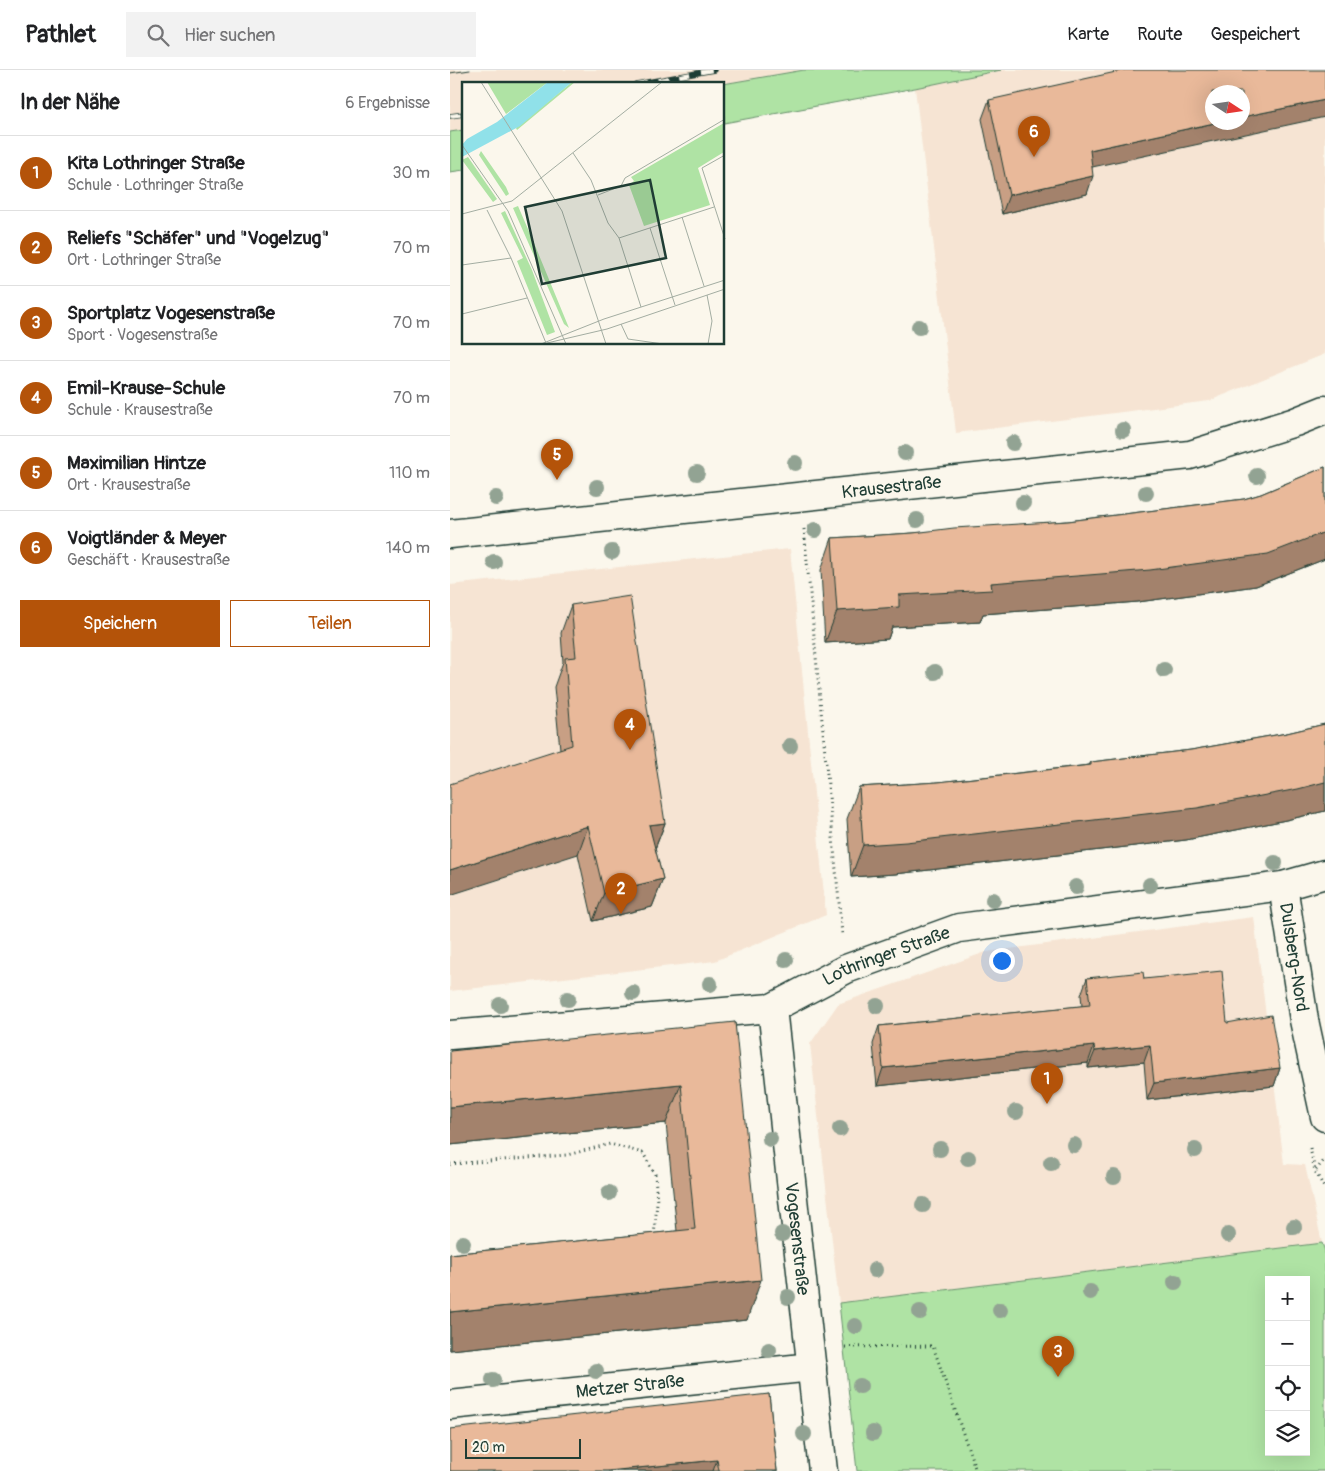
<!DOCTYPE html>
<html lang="de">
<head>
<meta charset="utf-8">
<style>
  body { margin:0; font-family:Pangolin,sans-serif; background:#f2f2f2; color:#202124 }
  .controls { position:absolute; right:15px; bottom:15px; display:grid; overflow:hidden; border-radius:0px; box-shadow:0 5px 20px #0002 }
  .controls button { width:45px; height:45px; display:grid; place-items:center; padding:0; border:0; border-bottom:1px solid #e0e0e0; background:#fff; color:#202124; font:25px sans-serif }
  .compass { position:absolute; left:755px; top:15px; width:45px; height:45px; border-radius:50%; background:#fff; box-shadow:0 5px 20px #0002; rotate:102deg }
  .scale { position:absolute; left:15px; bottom:12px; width:116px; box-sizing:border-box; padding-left:5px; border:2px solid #1f3d34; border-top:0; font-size:14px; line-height:18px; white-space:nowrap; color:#1f3d34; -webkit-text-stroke:4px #fbf7ec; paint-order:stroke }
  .you { position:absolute; left:551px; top:890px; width:18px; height:18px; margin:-12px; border:4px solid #fff; border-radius:50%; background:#1a73e8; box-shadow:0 0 0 8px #1a73e833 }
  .badge { display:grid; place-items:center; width:32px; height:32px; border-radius:50%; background:#b45309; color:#fff; font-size:16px; font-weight:700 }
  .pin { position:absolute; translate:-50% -41px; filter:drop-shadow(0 1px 2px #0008) }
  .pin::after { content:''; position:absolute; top:26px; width:18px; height:15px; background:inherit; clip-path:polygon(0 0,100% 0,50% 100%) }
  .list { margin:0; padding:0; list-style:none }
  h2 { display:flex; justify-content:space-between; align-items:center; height:65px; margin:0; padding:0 20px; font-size:21px }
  h2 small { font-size:16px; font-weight:400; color:#757577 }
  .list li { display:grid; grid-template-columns:32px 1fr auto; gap:15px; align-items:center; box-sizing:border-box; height:75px; padding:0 20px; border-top:1px solid #e0e0e0 }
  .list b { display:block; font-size:19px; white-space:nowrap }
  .list p { margin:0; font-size:16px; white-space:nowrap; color:#757577 }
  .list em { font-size:16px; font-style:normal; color:#757577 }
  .actions { display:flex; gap:10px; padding:15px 20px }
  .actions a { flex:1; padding:11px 0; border:1px solid #b45309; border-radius:0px; text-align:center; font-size:18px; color:#b45309 }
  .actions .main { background:#b45309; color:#fff }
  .icon { flex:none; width:28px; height:28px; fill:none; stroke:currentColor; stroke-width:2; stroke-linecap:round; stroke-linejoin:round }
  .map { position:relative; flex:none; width:875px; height:1401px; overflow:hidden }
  header { display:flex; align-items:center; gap:30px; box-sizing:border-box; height:70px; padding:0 25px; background:#fff; border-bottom:1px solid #e0e0e0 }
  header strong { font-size:24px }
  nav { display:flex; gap:28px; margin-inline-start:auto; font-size:18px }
  .search { width:350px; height:45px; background:#f2f2f2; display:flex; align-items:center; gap:12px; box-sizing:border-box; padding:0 18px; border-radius:0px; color:#757577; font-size:19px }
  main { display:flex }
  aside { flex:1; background:#fff }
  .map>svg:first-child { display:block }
</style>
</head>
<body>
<header>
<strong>Pathlet</strong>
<div class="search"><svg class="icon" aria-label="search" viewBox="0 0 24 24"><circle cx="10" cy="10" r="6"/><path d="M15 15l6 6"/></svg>Hier suchen</div>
<nav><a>Karte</a><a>Route</a><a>Gespeichert</a></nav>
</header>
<main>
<aside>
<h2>In der Nähe<small>6 Ergebnisse</small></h2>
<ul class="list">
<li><span class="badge">1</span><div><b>Kita Lothringer Straße</b><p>Schule · Lothringer Straße</p></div><em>30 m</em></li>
<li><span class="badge">2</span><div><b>Reliefs &quot;Schäfer&quot; und &quot;Vogelzug&quot;</b><p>Ort · Lothringer Straße</p></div><em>70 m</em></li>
<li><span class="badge">3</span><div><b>Sportplatz Vogesenstraße</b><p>Sport · Vogesenstraße</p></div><em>70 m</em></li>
<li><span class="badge">4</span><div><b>Emil-Krause-Schule</b><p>Schule · Krausestraße</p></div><em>70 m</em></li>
<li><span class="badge">5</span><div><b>Maximilian Hintze</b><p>Ort · Krausestraße</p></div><em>110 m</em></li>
<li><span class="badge">6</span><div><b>Voigtländer &amp; Meyer</b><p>Geschäft · Krausestraße</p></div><em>140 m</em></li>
</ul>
<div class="actions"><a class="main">Speichern</a><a>Teilen</a></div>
</aside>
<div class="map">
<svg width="875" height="1401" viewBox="0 0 875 1401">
  <rect width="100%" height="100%" fill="#fbf7ec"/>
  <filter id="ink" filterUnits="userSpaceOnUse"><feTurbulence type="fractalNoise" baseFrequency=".02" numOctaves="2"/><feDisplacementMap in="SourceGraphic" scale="10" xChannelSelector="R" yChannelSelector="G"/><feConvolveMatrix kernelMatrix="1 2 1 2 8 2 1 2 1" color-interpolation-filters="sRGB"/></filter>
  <g filter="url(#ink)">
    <!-- built -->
    <path fill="#f6e4d3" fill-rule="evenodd" d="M0,0H354L273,14H14V60L0,62Z
      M553,0H875V284L759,331L506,363L465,18ZM762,22H792V52H762Z
      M340,479L376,845L265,891L0,921V515Z
      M804,847L834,1094L855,1095L872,1173L389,1233L360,974L388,934L536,882Z"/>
    <!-- green -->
    <path fill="#afe3a4" stroke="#67906c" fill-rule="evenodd" d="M354,0H551L465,18L274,53L273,14Z
      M14,60V100L0,102V62Z
      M872,1173L875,1181V1401H407L389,1233ZM819,1210H856V1382H819Z"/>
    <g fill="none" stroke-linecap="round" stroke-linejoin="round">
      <defs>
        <g id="minor">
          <path id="s1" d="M833,816L854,950L875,1047"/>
          <path id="s2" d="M322,938L373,1401"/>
          <path id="s3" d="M0,965L322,938L396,899L509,858L833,816L875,804"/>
          <path id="s4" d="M0,1335L362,1297"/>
        </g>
        <g id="major">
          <path id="s5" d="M0,464L740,385L845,352L875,340"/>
        </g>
      </defs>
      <!-- minor casing -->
      <use href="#minor" stroke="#1f3d34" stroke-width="31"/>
      <!-- major casing -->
      <use href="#major" stroke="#1f3d34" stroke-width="31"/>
      <!-- path -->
      <path stroke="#1f3d34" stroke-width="3" stroke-dasharray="1 4" stroke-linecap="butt" d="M354,459L392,864
        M860,1078L865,1101L875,1119
        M0,1094L117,1085L160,1074L193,1083L205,1104L207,1132L204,1166
        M866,1100L875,1089
        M395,1277L483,1276L526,1401"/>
      <!-- minor -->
      <use href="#minor" stroke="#fbf7ec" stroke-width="28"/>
      <!-- major -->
      <use href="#major" stroke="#fbf7ec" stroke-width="28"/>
      <!-- tram -->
      <path stroke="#1f3d34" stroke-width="1" d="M0,3L20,0"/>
      <defs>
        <path id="rail" d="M186,14L264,0
          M0,46L14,44"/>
      </defs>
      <!-- rail casing -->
      <use href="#rail" stroke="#1f3d34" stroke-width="5.5"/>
      <!-- rail -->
      <use href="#rail" stroke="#fbf7ec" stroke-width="4" stroke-dasharray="11" stroke-linecap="butt"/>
    </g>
    <!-- trees -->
    <g fill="#92a393">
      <circle cx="469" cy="257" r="8"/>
      <circle cx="673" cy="360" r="8"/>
      <circle cx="563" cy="373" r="8"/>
      <circle cx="455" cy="383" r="8"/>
      <circle cx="345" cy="393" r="8"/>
      <circle cx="247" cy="403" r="8"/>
      <circle cx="807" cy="406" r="8"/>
      <circle cx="147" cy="417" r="8"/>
      <circle cx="696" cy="423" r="8"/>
      <circle cx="46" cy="428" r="8"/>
      <circle cx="573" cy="433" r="8"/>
      <circle cx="467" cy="450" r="8"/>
      <circle cx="365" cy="460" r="8"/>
      <circle cx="162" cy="482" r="8"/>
      <circle cx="44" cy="492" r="8"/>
      <circle cx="714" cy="600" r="8"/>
      <circle cx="485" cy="602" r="8"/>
      <circle cx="340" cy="676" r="8"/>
      <circle cx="825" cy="793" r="8"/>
      <circle cx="700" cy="815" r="8"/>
      <circle cx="626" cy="817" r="8"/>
      <circle cx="543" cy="830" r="8"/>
      <circle cx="336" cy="890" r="8"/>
      <circle cx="260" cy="914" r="8"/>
      <circle cx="183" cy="923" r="8"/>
      <circle cx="118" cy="929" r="8"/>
      <circle cx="50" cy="935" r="8"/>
      <circle cx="427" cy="936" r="8"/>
      <circle cx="566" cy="1042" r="8"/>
      <circle cx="390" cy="1059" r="8"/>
      <circle cx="320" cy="1069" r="8"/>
      <circle cx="624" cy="1075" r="8"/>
      <circle cx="490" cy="1079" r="8"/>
      <circle cx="745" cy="1080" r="8"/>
      <circle cx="518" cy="1088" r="8"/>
      <circle cx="601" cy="1093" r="8"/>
      <circle cx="664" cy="1107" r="8"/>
      <circle cx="159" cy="1123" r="8"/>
      <circle cx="473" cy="1135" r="8"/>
      <circle cx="844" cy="1157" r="8"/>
      <circle cx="332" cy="1164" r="8"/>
      <circle cx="778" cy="1165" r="8"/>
      <circle cx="13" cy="1173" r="8"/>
      <circle cx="425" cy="1200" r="8"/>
      <circle cx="725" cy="1212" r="8"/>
      <circle cx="640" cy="1222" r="8"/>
      <circle cx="338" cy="1227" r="8"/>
      <circle cx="550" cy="1240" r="8"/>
      <circle cx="470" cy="1242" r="8"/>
      <circle cx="405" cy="1256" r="8"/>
      <circle cx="319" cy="1280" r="8"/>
      <circle cx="146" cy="1301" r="8"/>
      <circle cx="43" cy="1310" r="8"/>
      <circle cx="410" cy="1316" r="8"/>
      <circle cx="423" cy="1363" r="8"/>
      <circle cx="354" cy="1364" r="8"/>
    </g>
    <!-- wall -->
    <path fill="#c89f84" stroke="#1f3d34" d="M539,30L642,97L637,124L552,144L532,49Z
      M875,397V489L806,516L688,532L533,544L530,552L442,557L438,569L375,573L371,500L382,468L463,463L618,451L794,429L811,424Z
      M121,535L215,753L205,779L213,809L202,837L143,851L128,784L110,679L104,617L113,592L111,563Z
      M875,654V741L836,750L736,770L445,804L401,807L397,749L409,717L488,712L639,695L641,692L741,680L837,663Z
      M637,908L694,909L777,953L830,998L824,1016L697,1030L694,992L638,998V993L427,1016L423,974L429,956L632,936L631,925Z
      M285,952L297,1250L0,1280V1184L227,1161L216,1053L0,1075Z
      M319,1324L327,1401H0Z"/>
    <!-- shaded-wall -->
    <path fill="#a3826c" stroke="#1f3d34" d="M875,30V47L633,99L640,80L769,52H792V47Z
      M643,106L637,124L552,144L559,125Z
      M875,462V489L806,516L688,532L533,544L530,552L442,557L438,569L375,573L387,541L449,525L541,513Z
      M875,712V741L836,750L736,770L445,804L401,807L413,775Z
      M215,753L204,781L199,755Z
      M138,756L128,784L0,825V800Z
      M213,809L202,837L143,851L154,823Z
      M700,975L694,992L638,998L645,981Z
      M644,976L638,993L427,1016L433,998Z
      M830,998L824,1016L697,1030L704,1013Z
      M231,1014L216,1053L0,1075V1037Z
      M311,1210L297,1250L0,1280V1242Z
      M267,1390L263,1401H158Z"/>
    <!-- building -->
    <path fill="#e9b99a" stroke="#1f3d34" d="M675,0H875V30L792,47V22H762V52H769L640,80L643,106L559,125L539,30Z
      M875,397V462L818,484L700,500L541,513L542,520L449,525V537L387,541L382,468L463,463L504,458L618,451L794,429L811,424Z
      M180,526L215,753L199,755L213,809L154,823L138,756L0,800V714L122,675L115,588L126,587L121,535Z
      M875,654V712L848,719L747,738L456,772L413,775L409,717L488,712L641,695V692L741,680L837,663Z
      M772,901L777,953L821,945L830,998L704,1013L700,975L645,981L644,976L433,998L429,956L640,935L637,908L693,902L694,909Z
      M285,952L311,1210L0,1242V1184L245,1159L231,1014L0,1037V981Z
      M319,1324L327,1401H269L267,1390L158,1401H0V1359Z"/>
  </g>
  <g text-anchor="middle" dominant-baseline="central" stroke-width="4" stroke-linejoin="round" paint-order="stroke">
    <!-- street labels -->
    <g font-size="18" fill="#1f3d34" stroke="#fbf7ec">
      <text stroke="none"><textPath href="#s5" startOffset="444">Krausestraße</textPath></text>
      <text stroke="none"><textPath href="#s3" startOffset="449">Lothringer Straße</textPath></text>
      <text stroke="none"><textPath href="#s1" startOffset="72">Dulsberg-Nord</textPath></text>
      <text stroke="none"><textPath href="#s2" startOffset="232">Vogesenstraße</textPath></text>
      <text stroke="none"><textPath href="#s4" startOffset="181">Metzer Straße</textPath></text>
    </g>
  </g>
  <!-- overview -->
  <g transform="translate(12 12)">
    <rect width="262" height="262" fill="#fbf7ec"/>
    <path d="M25,0H86L44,32ZM110,0H113L55,48L54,46ZM262,41V70L236,86L248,123L182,144L167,103L172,99L169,95ZM19,69L44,105L47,112L44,114L17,73ZM6,75L35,117L31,120L0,78ZM56,124L72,161L107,246L102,242L51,126ZM43,129L70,188L93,250L85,253L55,179L61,176L39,131Z" fill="#afe3a4"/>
    <path d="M86,0H110L58,44L0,75V63L5,57L35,40Z" fill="#90e1e9"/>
    <path fill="none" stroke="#a3ada2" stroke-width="1" d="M19,0L100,129L144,262M0,63L46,129L104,262M111,71L129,98L146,141L157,156L179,225M263,73L240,86L263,157M136,113L159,104L163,96L263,37M25,128L49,176L84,261M0,132L50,119L200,0M220,135L242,204M188,146L213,223M157,156L252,125M0,183L49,176M245,213L250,239L246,262M0,232L65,216M159,242L166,257L201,262M85,261L145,247L263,207M79,262L142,237L263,198"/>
    <path fill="#1f3d34" fill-opacity="0.15" stroke="#1f3d34" stroke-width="2.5" d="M188,98L204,176L80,202L63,125Z"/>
    <rect width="262" height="262" fill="none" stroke="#1f3d34" stroke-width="2.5"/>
  </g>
</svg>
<div class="controls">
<button>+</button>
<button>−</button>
<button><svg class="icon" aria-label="locate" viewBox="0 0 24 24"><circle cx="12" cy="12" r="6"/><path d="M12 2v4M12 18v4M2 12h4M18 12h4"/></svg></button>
<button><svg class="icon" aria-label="layers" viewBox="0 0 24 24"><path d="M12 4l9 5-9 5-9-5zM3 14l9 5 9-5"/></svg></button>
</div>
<svg class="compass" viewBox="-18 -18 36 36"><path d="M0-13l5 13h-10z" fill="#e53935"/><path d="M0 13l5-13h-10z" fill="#757577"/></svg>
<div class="scale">20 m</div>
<div class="you"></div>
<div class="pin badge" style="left:597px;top:1034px">1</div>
<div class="pin badge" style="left:171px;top:844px">2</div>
<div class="pin badge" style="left:608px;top:1307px">3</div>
<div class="pin badge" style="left:180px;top:680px">4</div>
<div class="pin badge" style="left:107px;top:410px">5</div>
<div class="pin badge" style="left:584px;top:87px">6</div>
</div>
</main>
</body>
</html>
